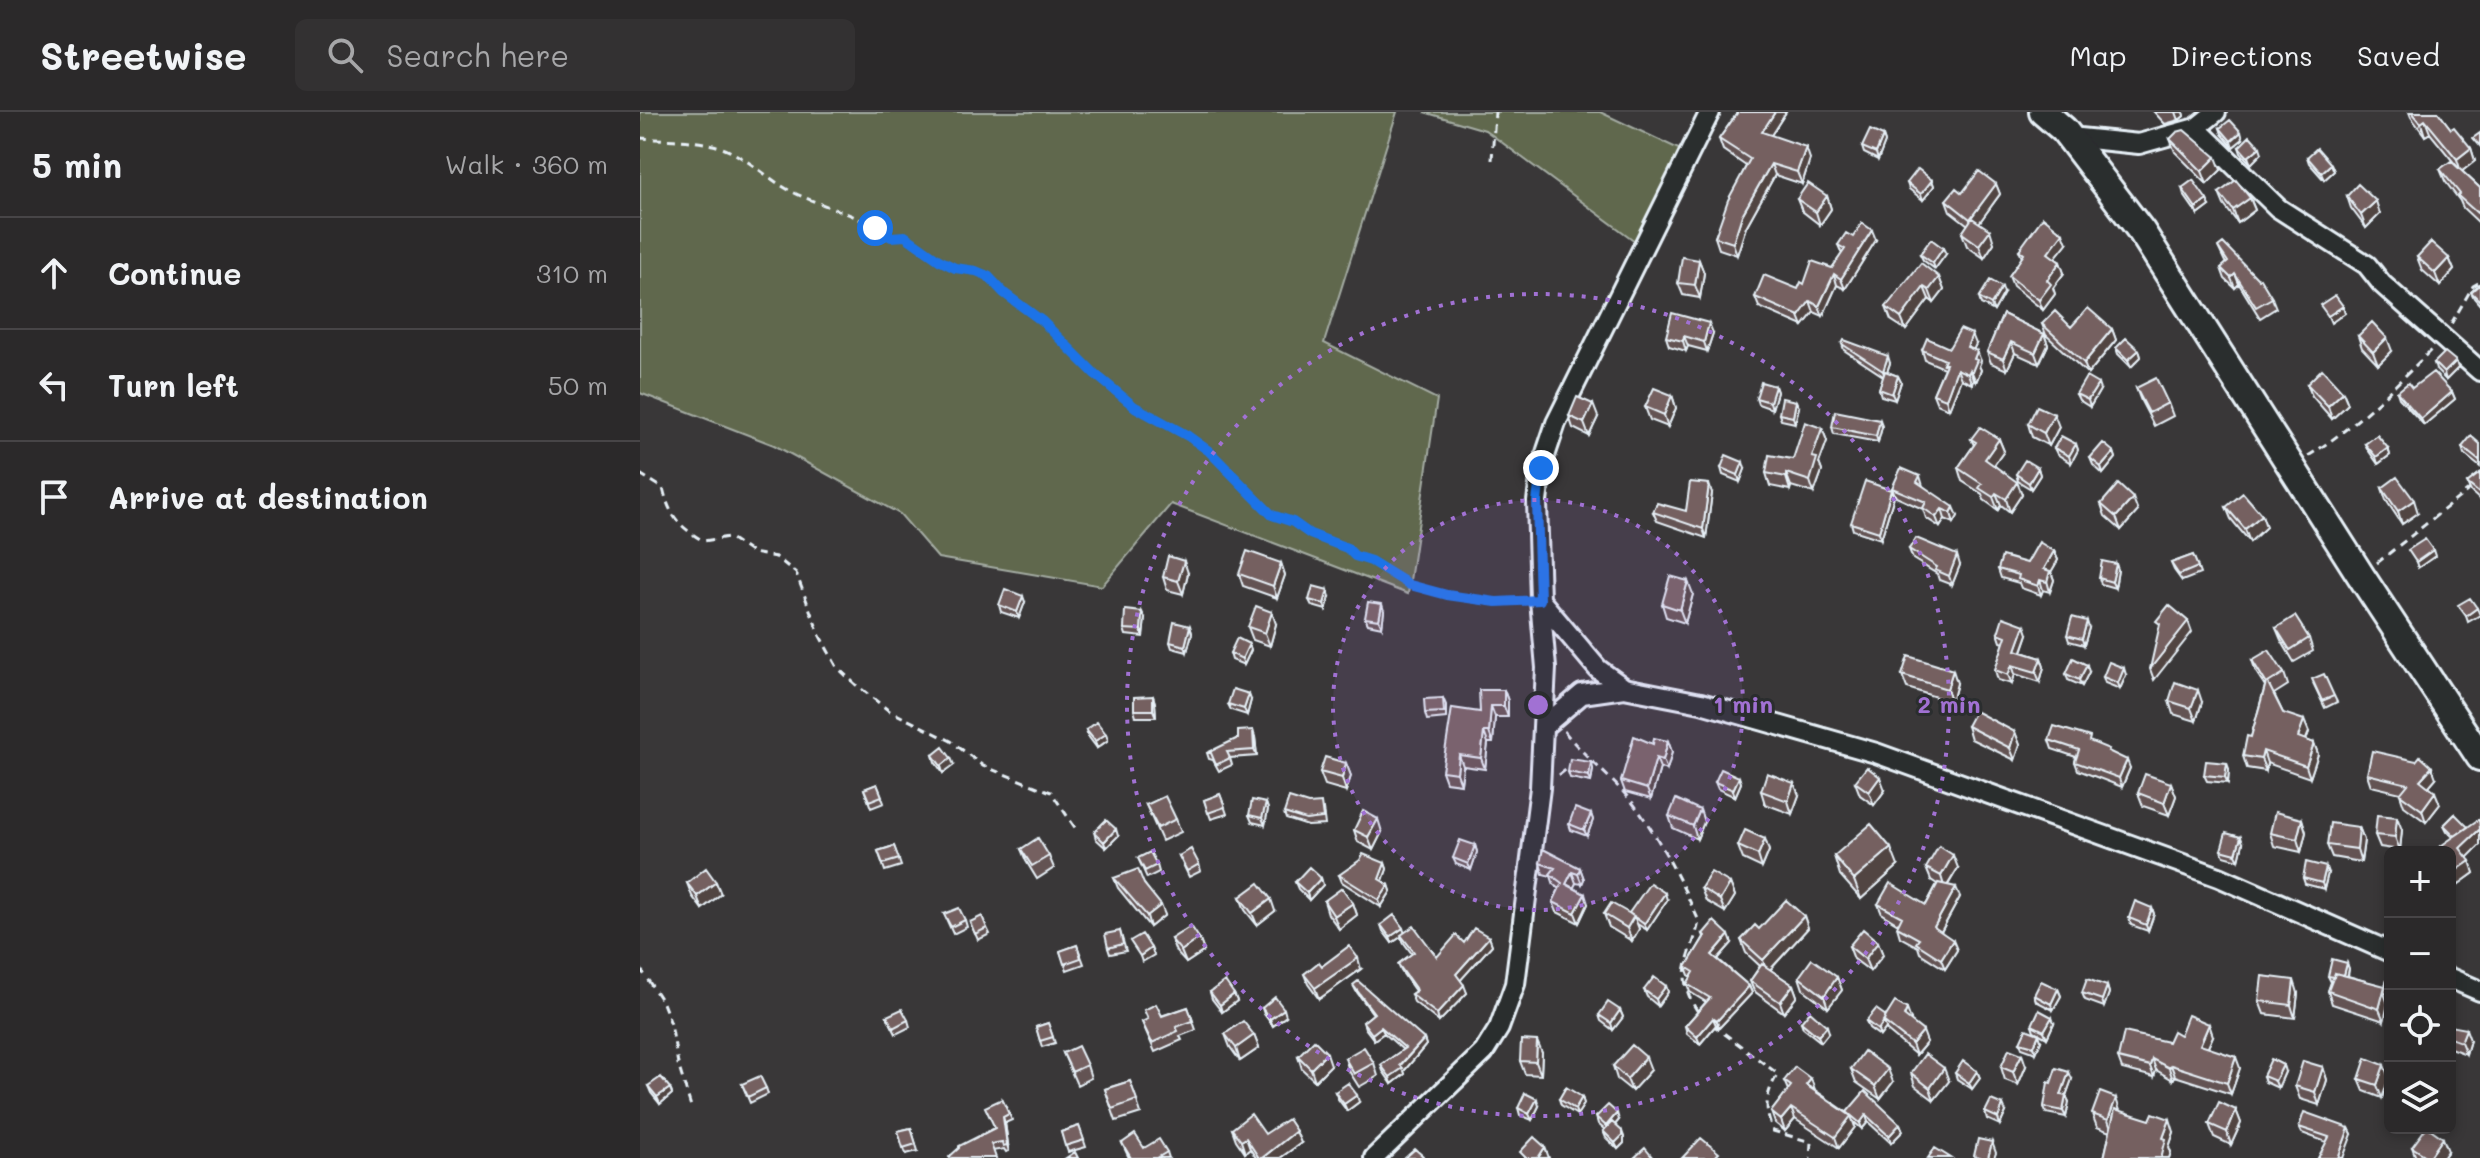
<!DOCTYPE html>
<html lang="en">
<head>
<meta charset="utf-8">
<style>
  body { margin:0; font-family:Mali,sans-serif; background:#333132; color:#f1f3f6 }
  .controls { position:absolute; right:24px; bottom:24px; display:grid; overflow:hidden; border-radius:12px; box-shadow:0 4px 12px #0003 }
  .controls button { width:72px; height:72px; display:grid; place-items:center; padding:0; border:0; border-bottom:2px solid #474547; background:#2b292a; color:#f1f3f6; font:40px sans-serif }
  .stop { position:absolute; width:24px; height:24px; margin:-18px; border:6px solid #1a73e8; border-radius:50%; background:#fff }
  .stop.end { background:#1a73e8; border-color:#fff; box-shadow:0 2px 8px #0008 }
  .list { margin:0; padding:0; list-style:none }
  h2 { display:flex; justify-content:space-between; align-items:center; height:104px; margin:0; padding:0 32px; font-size:34px }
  h2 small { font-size:26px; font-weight:400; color:#a6a6a8 }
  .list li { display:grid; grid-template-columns:52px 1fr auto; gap:24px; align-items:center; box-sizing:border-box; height:112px; padding:0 32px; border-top:2px solid #474547 }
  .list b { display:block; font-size:30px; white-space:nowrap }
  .list em { font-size:26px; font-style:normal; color:#a6a6a8 }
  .icon { flex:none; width:44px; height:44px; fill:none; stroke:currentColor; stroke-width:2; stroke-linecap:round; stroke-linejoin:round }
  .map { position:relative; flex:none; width:1840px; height:1046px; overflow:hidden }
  header { display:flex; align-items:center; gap:48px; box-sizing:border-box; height:112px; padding:0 40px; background:#2b292a; border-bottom:2px solid #474547 }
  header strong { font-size:38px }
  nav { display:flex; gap:44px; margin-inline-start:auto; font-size:28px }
  .search { width:560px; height:72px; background:#333132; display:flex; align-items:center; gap:20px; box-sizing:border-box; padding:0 28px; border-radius:12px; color:#a6a6a8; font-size:30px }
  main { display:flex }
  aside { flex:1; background:#2b292a }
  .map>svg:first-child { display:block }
</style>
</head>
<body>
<header>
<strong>Streetwise</strong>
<div class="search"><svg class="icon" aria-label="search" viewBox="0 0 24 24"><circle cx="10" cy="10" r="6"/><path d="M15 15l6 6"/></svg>Search here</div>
<nav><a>Map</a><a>Directions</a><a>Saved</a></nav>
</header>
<main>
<aside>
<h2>5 min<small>Walk · 360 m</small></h2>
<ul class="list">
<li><svg class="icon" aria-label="ahead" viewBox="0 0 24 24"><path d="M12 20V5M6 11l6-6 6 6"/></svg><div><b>Continue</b></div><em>310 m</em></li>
<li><svg class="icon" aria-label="left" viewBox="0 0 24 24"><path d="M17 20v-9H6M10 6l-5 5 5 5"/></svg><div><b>Turn left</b></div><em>50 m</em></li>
<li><svg class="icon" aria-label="arrive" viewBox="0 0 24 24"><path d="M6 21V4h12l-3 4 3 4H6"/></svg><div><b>Arrive at destination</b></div></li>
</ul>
</aside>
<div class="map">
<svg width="1840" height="1046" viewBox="0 0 1840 1046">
  <rect width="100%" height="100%" fill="#393738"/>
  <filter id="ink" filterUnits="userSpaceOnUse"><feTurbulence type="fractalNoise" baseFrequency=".0125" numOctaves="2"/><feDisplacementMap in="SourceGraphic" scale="16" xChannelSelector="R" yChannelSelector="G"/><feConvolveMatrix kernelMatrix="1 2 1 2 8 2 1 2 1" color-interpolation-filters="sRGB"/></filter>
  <g filter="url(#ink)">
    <!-- green -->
    <path fill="#61674e" stroke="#a4aca3" stroke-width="2" d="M0,0H757L684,231L797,287L768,482L531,392L462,474L298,446L260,402L134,333L0,281Z
      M784,0H960L1045,40L995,129L845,18Z"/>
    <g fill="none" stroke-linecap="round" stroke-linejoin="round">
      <defs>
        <path id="street" d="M1556,16L1638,96L1727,153L1742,172L1840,259
          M1429,25L1499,32L1556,16L1576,0
          M900,488L958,557L984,576
          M903,615L942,582L984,576L1061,591L1236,641L1579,765L1750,840
          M1810,866L1840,879
          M734,1046L844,940L859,916L875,872L900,676L903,615L906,556L900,488L897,390L901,356L916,311L1070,0"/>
        <path id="secondary" d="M1403,0L1424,18L1502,120L1721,464L1840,645"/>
      </defs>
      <!-- street casing -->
      <use href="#street" stroke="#e8f1f8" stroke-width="24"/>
      <!-- secondary casing -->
      <use href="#secondary" stroke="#e8f1f8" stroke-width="32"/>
      <!-- path -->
      <path stroke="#e8f1f8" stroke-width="3" stroke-dasharray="8 6" stroke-linecap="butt" d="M0,26C23,28 51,27 73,33C101,40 123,63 147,77C166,88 195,96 215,105C232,113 245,126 265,124L299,148L315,156L336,159L348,164L364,181L402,209L455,262L495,295L548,324L569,339L632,403L653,410L670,422L697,431L715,444L731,449L770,473L807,483L856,490L883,489
        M852,48L855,0
        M1811,212L1833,174L1840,170
        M1668,344C1715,315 1753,276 1792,237
        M0,362L23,376C30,405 38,413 63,429L89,425L112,441L136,445L156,461L180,524L197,555L215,572L248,598L311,629L343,654L411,680L436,717
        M1737,451L1831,376
        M924,619C945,645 971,665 992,690C1020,726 1040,768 1059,809C1052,846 1032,861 1058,900
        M919,663L932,653
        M0,856L23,891L31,912L38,952L52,998
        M1073,913L1138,962C1125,982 1124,997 1133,1019L1171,1030L1170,1046"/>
      <!-- street -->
      <use href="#street" stroke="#2a2d2e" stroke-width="18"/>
      <!-- secondary -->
      <use href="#secondary" stroke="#2a2d2e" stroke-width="26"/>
    </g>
    <!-- wall -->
    <path fill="#645353" stroke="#e8f1f8" stroke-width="2" d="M1098,0H1146L1131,23L1170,47L1162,72L1135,63L1106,115L1097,143L1079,137L1075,125L1106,54L1083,38L1079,27Z
      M1514,0H1543L1544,4L1539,8L1525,12Z
      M1769,0H1798L1811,17L1831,36L1835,49L1822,59L1840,76V112L1823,96L1820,89L1805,69L1800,57L1820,58L1790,21L1785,24L1771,5Z
      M1580,16L1603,27L1593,35L1582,22Z
      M1243,24L1245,30L1238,48L1224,41L1222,35Z
      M1530,27L1581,58L1567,72L1535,40Z
      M1599,35L1622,41L1611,52L1601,41Z
      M1667,45L1691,52L1694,59L1684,68L1669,51Z
      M1292,68L1294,74L1283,88L1269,77L1267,71Z
      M1356,72L1360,82L1339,111L1354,131L1344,146L1327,134L1322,121L1328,113L1310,99L1306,88L1322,81Z
      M1542,76L1570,94L1558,103L1544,83Z
      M1579,81L1610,86L1615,98L1598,111L1584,93Z
      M1187,84L1191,97L1180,113L1162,99L1157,87Z
      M1707,84L1740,102L1726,116L1711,96Z
      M1213,125L1236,128L1205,177L1197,173L1183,204L1174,200L1163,214L1119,195L1115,185L1158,177L1192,156L1202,142L1198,133Z
      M1427,131L1415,146L1420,150L1424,161L1413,176L1415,182L1403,198L1373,174L1369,164L1382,146L1379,138Z
      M1578,135L1632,186L1636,196L1620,206L1599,172L1595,176L1585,167L1581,156L1586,152Z
      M1280,142H1306L1295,157L1283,148Z
      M1777,145L1809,146L1814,158L1800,174L1782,158Z
      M1059,148L1064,161L1060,186L1043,183L1038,171Z
      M1299,165L1304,178L1294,191L1289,187L1266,218L1251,208L1246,195Z
      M1840,172V193L1834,186L1831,180Z
      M1364,181L1354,199L1341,192L1339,186Z
      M1363,202L1404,222L1408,233L1399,252L1375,241L1367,258L1351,251L1347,240Z
      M1402,212L1472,217L1476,228L1448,262L1406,223Z
      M1073,221L1067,239L1048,234L1046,239L1029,234L1026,225Z
      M1718,224L1752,239L1738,253L1722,236Z
      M1202,232L1250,251L1247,260L1258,264L1261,270L1255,288L1241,284L1239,277L1243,264L1204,238Z
      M1336,232L1333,237L1341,249L1339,254L1341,258L1336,270L1333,268L1332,272L1321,267L1309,297L1297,292L1293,282L1304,256L1285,248L1282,238L1309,236Z
      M1476,236L1499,238L1501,245L1491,255L1478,242Z
      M1816,249L1818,256L1806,268L1796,258L1794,251Z
      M1667,272L1703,280L1708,292L1692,307L1672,284Z
      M1135,274L1137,280L1132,297L1118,292L1116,286Z
      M1496,276L1528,291L1533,304L1514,314L1501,289Z
      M1772,276L1812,280L1815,287L1784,313L1759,286L1757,280Z
      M1460,278L1450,295L1439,288L1436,282Z
      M1032,283L1036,296L1028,315L1010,308L1005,295Z
      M1159,295L1155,311L1141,308L1139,302Z
      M929,304L958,305L949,324L933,316Z
      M1240,308L1242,315L1238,330L1194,322L1192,315Z
      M1388,312L1419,315L1409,334L1392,325Z
      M1182,316L1187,329L1179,351L1182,359L1174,381L1151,374L1150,378L1130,374L1126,361L1153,347Z
      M1331,327H1359L1364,339L1354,353L1382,382L1370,400L1361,393L1358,398L1344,388L1342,382L1322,369L1318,356L1334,333Z
      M1436,332L1438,338L1431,351L1417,342L1414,336Z
      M1725,332L1748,336L1750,343L1738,352L1728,338Z
      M1840,332V355L1824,342L1822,335Z
      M1474,340L1476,346L1463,362L1453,353L1450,346Z
      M1081,356L1105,357L1100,370L1083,363Z
      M1398,356L1400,363L1391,377L1378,369L1376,362Z
      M1840,361V388L1831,380L1827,371Z
      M1280,364L1283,374L1318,404L1314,411L1305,407L1300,415L1286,406L1283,397L1256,385L1252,376Z
      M1742,376L1778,401L1762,412L1746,388Z
      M1072,381L1066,426L1017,409L1013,400L1046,399Z
      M1254,384L1241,427L1213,418L1211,411Z
      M1461,392L1498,399L1481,418L1465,404Z
      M1586,395L1622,403L1626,415L1610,430L1591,407Z
      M1269,437L1320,453L1312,473L1299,468L1297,462L1273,447Z
      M1414,439L1418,448L1411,460L1414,468L1410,480L1403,478L1401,483L1381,476L1379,471L1361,466L1358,457L1387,451Z
      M1553,443L1560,462L1542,469L1534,458L1531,451Z
      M641,451L645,463L637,486L603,474L599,462Z
      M1476,452L1478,458L1475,476L1461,472L1459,466Z
      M548,461L543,482L527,478L523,465Z
      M1053,482L1045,511L1026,505L1022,492Z
      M690,485L686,498L672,494L669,488Z
      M385,490L379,506L361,500L359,493Z
      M744,499L742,515L728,512L725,506Z
      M505,506L503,525L486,523L484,517Z
      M636,512L630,534L613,528L608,515Z
      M550,514L552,521L547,540L532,536L530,530Z
      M1449,516L1444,533L1429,529L1427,523Z
      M1636,516L1669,526L1673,539L1654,550L1641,528Z
      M1358,521L1388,522L1382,540L1401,546L1404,555L1400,570L1375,562L1372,572L1358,568L1355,558L1364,531L1361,530Z
      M609,532L611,538L604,553L592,548L590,541Z
      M1612,548L1644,561L1648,573L1634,582L1643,601L1669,620L1666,628L1674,631L1678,642L1670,666L1627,651L1626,659L1607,656L1603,644L1611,625L1625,574L1616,560Z
      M1449,560L1442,574L1428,568L1426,562Z
      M1262,563L1317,571L1312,590L1267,576Z
      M1486,563L1480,577L1465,571L1463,565Z
      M1674,573L1694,584L1697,590L1685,596Z
      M864,578L868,589V605H855L853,631H848L845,657L823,654L821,672L806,670L802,659L840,600Z
      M513,584L515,591L516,605H496L494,598Z
      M803,586L806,593V606L787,608L785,601Z
      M611,588L607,603L591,598L588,592Z
      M1529,589L1562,590L1556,609L1533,602Z
      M1327,614L1375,620L1380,633L1375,648L1331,627Z
      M446,618L466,622L468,628L457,636L448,624Z
      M615,625L617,644L590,646L592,653L579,659L573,648L569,647L567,641Z
      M1409,628L1452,631L1470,640L1490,656L1482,675L1438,658L1435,650L1436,645L1412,637Z
      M1028,629L1032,640L1027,658L1020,656L1011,687L985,680L981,669L1013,632Z
      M293,643L314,653L303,661L295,650Z
      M951,650L953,657L951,670L930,666L928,660Z
      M706,651L711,664L706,679L685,673L680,660Z
      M1589,657L1588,671L1567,669L1564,663Z
      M1727,662L1796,666L1788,675L1800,692L1786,710L1764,694L1760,682L1761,681L1731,674Z
      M1099,665L1101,671L1095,685L1078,677L1075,670Z
      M1215,670L1245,678L1234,693L1220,683Z
      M1531,671L1536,684L1529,703L1503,694L1498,681Z
      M237,672L244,691L231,696L224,677Z
      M1121,679L1159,683L1152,702L1125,692Z
      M580,682L587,702L571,707L564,688Z
      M626,691L628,697L625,713L612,710L609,703Z
      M506,693L536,707L541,720L522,729Z
      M683,697L685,713L668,714L646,707L644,701Z
      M1060,698L1064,710L1057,727L1033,716L1029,704Z
      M951,702L953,708L947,724L931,718L929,712Z
      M1815,702L1827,745L1834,761L1816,774L1810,766V740L1813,725L1807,719L1804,713Z
      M1662,707L1666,720L1661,740L1634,734L1630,721Z
      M1719,715L1724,728L1721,750L1692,745L1687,733Z
      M714,718L742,720L733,738L718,730Z
      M1762,718L1760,738L1740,735L1735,723Z
      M454,720L478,724L466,736L456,727Z
      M1125,727L1129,739L1122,756L1103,747L1098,734Z
      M1603,731L1599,748L1584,744L1581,738Z
      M835,733L837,740L831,758L816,752L813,746Z
      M254,734L261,754L245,759L238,739Z
      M381,737L409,744L414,756L397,767L386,749Z
      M539,744L559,752L561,759L549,765Z
      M1194,744L1258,754L1221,787L1200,763Z
      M498,746L517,753L519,760L507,766Z
      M745,751L747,757L743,769L749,773L751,779L741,795L702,770L699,763Z
      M900,751L940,756L944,767L942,772L936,771L933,776L948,792L939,811L917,800L913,790L919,777L914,773L911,764L903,762Z
      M1286,756H1318L1308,773L1320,785L1301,820L1317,838L1305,857L1280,841L1278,835L1260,825L1257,815L1258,812L1242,802L1238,792L1286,793L1297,772L1291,768Z
      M1688,761L1684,777L1665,772L1663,766Z
      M474,766L504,772L525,803L510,815L478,776Z
      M681,766L683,773L669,788L658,777L655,770Z
      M47,771L81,782L62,797L52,784Z
      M1090,771L1095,784L1085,800L1066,789L1061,776Z
      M600,785L635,799L617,813L605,798Z
      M1027,788L1007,818L997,812L999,817L992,829L969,815L964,802L989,801Z
      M684,789L713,791L717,803L699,817L688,802Z
      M1512,796L1514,802L1508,819L1491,813L1489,806Z
      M304,802L325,808L327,815L313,822Z
      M1164,804L1168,816L1130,858L1153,873L1157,884L1144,901L1114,879L1110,869L1120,854L1106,841L1101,828L1119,817Z
      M330,810L347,816L350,822L338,828Z
      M741,813L765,821L797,845L824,831L849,825L852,833L820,868L827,881L799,910L774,890L771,882L775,879L761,859L758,852L772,842L764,831L761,825L752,831L743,819Z
      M480,819L486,839L470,842L468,836Z
      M1063,822L1092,831L1078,847L1109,874L1112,881L1079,916L1076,913L1060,932L1047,922L1045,914L1066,890L1050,880L1047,872L1052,865L1049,863L1046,855L1064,825Z
      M559,826L564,839L546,851L536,840L531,827Z
      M1238,830L1243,843L1230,859L1214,847L1209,834Z
      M437,833L444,852L427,858L420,839Z
      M1707,851L1709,857L1708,864L1745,875L1750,856V894L1748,892L1744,909L1692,892L1688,879L1691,870L1688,864Z
      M682,854L721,857L679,887L668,872L664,862Z
      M1159,865H1197L1202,878L1188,896L1163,877Z
      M713,873L784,927L786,933L764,959L765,962L752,972L743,959L741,953L763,938L744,921L734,928L725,916L723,910L733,902L716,879Z
      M1026,874L1028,880L1018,894L1007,885L1004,878Z
      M1467,874L1469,881L1464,895L1445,888L1442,881Z
      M1418,877L1421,884L1413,898L1396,889L1394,883Z
      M570,880L594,882L597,889L582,900L572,887Z
      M1658,881L1655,906L1624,902L1619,889Z
      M548,895L556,918L540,924L542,928L515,940L502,910Z
      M622,896L646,904L633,914L624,902Z
      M980,898L983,905L973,918L961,909L959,903Z
      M247,904L268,908L270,915L256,922Z
      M1246,904L1271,908L1270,909L1287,930L1276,943L1247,919L1246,916L1240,924L1229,916L1226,909Z
      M1161,910L1189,920L1181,930L1163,916Z
      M408,911L415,931L402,935L396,915Z
      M1414,911L1407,926L1394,919L1392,913Z
      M1810,914L1830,928L1826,942L1810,936Z
      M585,922L614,923L619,936L600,949L590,935Z
      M1540,923L1573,924L1568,935L1600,956L1591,982L1535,964L1533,968L1516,958L1514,965L1482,957L1478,946L1528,930Z
      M1401,929L1396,941L1382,936L1380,930Z
      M423,941L447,953L451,966L437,973Z
      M902,941L901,963L885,962L880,949Z
      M658,944L691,953L675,969L662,957Z
      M705,946L734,951L738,964L719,975L709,959Z
      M973,954L1011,958L992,979L977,967Z
      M1386,954L1378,973L1365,968L1361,955Z
      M1683,955L1687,968L1679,993L1660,987L1655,974Z
      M1211,957L1253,970L1240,987L1216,970Z
      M1337,959L1340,966L1332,977L1317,967L1315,961Z
      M1645,960L1638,976L1625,970L1623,964Z
      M1271,961L1309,969L1294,988L1275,974Z
      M1749,966L1742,986L1724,979L1719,967Z
      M1171,967L1175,978L1208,1001L1207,1000L1260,1012L1263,1019L1251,1031L1228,1010L1222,1017L1214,1010L1215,1015L1199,1036L1155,1007L1145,1019L1135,1011L1131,1000L1148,978L1144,969Z
      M1432,967L1426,984L1429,990L1426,1005L1406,1001L1404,995L1411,971Z
      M490,969L501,1001L476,1009L465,977Z
      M102,972L126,976L128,982L110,991Z
      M8,974L30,976L32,982L20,992L11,981Z
      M695,980L719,990L707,999L698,987Z
      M942,985L944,992L937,1003L921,993L919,987Z
      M362,987L372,1008L365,1011L369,1039L366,1040L364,1037L309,1046L355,1016Z
      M899,994L892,1008L880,1003L878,996Z
      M1596,998L1601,1011L1591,1033L1574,1025L1569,1012Z
      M1480,999L1534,1020L1529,1035L1531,1040L1529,1046H1464L1470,1020L1457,1015L1452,1002Z
      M1345,1000H1366L1360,1013L1347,1007Z
      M956,1005L979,1008L975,1013L984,1025V1031L978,1037L966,1026L963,1019L965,1018L958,1012Z
      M439,1014L446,1035L428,1040L421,1020Z
      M1659,1015L1709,1016L1712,1022L1686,1030L1662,1021Z
      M271,1016L278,1039L266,1042L258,1019Z
      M592,1017L625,1022L661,1031L640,1046H616L610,1037L605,1041L596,1028Z
      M482,1031L527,1040L529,1046H489Z
      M1772,1035L1808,1039L1803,1046H1776Z"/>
    <!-- shaded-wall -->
    <path fill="#514443" stroke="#e8f1f8" stroke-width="2" d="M1135,0H1146L1126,31L1122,20Z
      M1536,0H1543L1544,4L1539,8Z
      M1785,8L1790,21L1785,24L1781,11Z
      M1601,20L1603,27L1593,35L1591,29Z
      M1243,24L1245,30L1238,48L1236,41Z
      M1166,35L1170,47L1162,72L1157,60Z
      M1620,35L1622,41L1611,52L1608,45Z
      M1831,36L1835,49L1821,60L1817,47Z
      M1576,45L1581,58L1567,72L1562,59Z
      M1131,52L1135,63L1106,115L1097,143L1093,131L1102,103Z
      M1691,52L1694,59L1684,68L1681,61Z
      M1292,68L1294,74L1283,88L1281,82Z
      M1356,72L1360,82L1334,118L1330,107Z
      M1187,84L1191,97L1180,113L1176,100Z
      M1610,86L1615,98L1598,111L1593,98Z
      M1567,88L1570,94L1558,103L1556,96Z
      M1736,89L1740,102L1726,116L1721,103Z
      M1232,118L1236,128L1205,177L1201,167Z
      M1350,118L1354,131L1344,146L1339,133Z
      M1423,121L1427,131L1411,151L1408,141Z
      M1303,136L1306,142L1295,157L1293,151Z
      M1809,146L1814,158L1800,174L1795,161Z
      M1059,148L1064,161L1060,186L1055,173Z
      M1420,150L1424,161L1413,176L1415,182L1403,198L1399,188L1407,168Z
      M1194,162L1197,173L1183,204L1179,194Z
      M1595,162L1599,172L1595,176L1591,166Z
      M1299,165L1304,178L1294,191L1289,178Z
      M1284,175L1289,187L1266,218L1261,206Z
      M1362,175L1364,181L1354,199L1351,193Z
      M1170,189L1174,200L1163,214L1159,204Z
      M1703,194L1705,201L1691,211L1688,204Z
      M1069,211L1073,221L1067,239L1064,230Z
      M1472,217L1476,228L1448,262L1444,251Z
      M1332,222L1336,232L1330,245L1327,235Z
      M1404,222L1408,233L1399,252L1395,241Z
      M1044,224L1048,234L1046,239L1043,229Z
      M1747,226L1752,239L1738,253L1733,240Z
      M1371,230L1375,241L1367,258L1363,247Z
      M1499,238L1501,245L1491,255L1488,248Z
      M1337,239L1341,249L1339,254L1341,258L1336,270L1332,260L1334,247Z
      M1248,244L1250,251L1245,265L1243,259Z
      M1816,249L1818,256L1806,268L1804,261Z
      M1317,257L1321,267L1309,297L1306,287Z
      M1330,258L1333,268L1332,272L1328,262Z
      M1258,264L1261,270L1255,288L1252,282Z
      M1458,272L1460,278L1450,295L1448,288Z
      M1135,274L1137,280L1132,297L1130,290Z
      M1703,280L1708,292L1692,307L1688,294Z
      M1812,280L1815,287L1784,313L1781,307Z
      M1032,283L1036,296L1028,315L1024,303Z
      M1156,289L1159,295L1155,311L1153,305Z
      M953,292L958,305L949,324L944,311Z
      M1414,302L1419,315L1409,334L1404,321Z
      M1240,308L1242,315L1238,330L1236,324Z
      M1182,316L1187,329L1179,351L1182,359L1174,381L1170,369L1172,345Z
      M1359,327L1364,339L1349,360L1345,347Z
      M1436,332L1438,338L1431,351L1429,344Z
      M1748,336L1750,343L1738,352L1736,345Z
      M1474,340L1476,346L1463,362L1461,355Z
      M1103,350L1105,357L1100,370L1098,363Z
      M1398,356L1400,363L1391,377L1389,371Z
      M1146,361L1151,374L1150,378L1146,365Z
      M1377,370L1382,382L1370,400L1366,387Z
      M1069,372L1072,381L1066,426L1063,417Z
      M1251,378L1254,384L1241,427L1239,420Z
      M1356,381L1361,393L1358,398L1353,385Z
      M1493,386L1498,399L1481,418L1476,405Z
      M1774,388L1778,401L1762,412L1758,399Z
      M1314,395L1318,404L1314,411L1311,401Z
      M1302,397L1305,407L1300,415L1296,405Z
      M1622,403L1626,415L1610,430L1605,417Z
      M1793,438L1795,444L1778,456L1776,450Z
      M1414,439L1418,448L1411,460L1414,468L1410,480L1404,457Z
      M1317,443L1320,453L1312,473L1309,464Z
      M544,449L548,461L543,482L538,469Z
      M641,451L645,463L637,486L633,474Z
      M1476,452L1478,458L1475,476L1472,470Z
      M1400,468L1403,478L1401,483L1398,474Z
      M1048,469L1053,482L1045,511L1040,498Z
      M688,478L690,485L686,498L684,492Z
      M383,484L385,490L379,506L377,500Z
      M742,492L744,499L742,515L739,508Z
      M1837,496L1840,503L1828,510L1826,504Z
      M502,500L505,506L503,525L501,518Z
      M632,500L636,512L630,534L625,521Z
      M1447,509L1449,516L1444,533L1442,527Z
      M1548,509L1552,520L1514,568L1510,557Z
      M1385,513L1388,522L1379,547L1376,538Z
      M550,514L552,521L547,540L545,534Z
      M609,532L611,538L604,553L602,547Z
      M1401,546L1404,555L1400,570L1396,560Z
      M1372,553L1375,562L1372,572L1368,563Z
      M1447,553L1449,560L1442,574L1439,568Z
      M1484,556L1486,563L1480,577L1478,571Z
      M1313,558L1317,571L1312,590L1307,577Z
      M864,578L868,589V605L864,594Z
      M1558,578L1562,590L1556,609L1551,596Z
      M609,582L611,588L607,603L604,597Z
      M513,584L515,591L516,605L513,598Z
      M851,594L855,605L853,631L849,620Z
      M1664,608L1669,620L1662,637L1658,625Z
      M613,618L615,625L617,644L614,638Z
      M844,620L848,631L845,657L841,646Z
      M1375,620L1380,633L1375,648L1370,636Z
      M466,622L468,628L457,636L455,629Z
      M1028,629L1032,640L1027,658L1023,648Z
      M1674,631L1678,642L1670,666L1666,654Z
      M1623,639L1627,651L1626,659L1621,647Z
      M819,643L823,654L821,672L817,661Z
      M311,646L314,653L303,661L301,654Z
      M1016,646L1020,656L1011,687L1007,677Z
      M1487,648L1490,656L1482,675L1479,666Z
      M951,650L953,657L951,670L949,664Z
      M706,651L711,664L706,679L702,666Z
      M1587,651L1589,657L1588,671L1585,665Z
      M1792,655L1796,666L1784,680L1780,668Z
      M1099,665L1101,671L1095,685L1093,678Z
      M1240,665L1245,678L1234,693L1229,680Z
      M1154,671L1159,683L1152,702L1148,689Z
      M1531,671L1536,684L1529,703L1524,691Z
      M1795,680L1800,692L1786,710L1782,698Z
      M626,691L628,697L625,713L622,706Z
      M1060,698L1064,710L1057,727L1053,714Z
      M951,702L953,708L947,724L944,718Z
      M1757,705L1762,718L1760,738L1755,725Z
      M738,707L742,720L733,738L728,725Z
      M1662,707L1666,720L1661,740L1657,727Z
      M1719,715L1724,728L1721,750L1717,737Z
      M476,717L478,724L466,736L464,730Z
      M1840,717V733L1825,748L1820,736Z
      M1601,725L1603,731L1599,748L1596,742Z
      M1125,727L1129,739L1122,756L1118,743Z
      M835,733L837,740L831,758L828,752Z
      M1251,736L1258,754L1221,787L1214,768Z
      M1313,743L1318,756L1305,777L1301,764Z
      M1830,749L1834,761L1816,774L1811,762Z
      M745,751L747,757L741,773L739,767Z
      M1686,755L1688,761L1684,777L1682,771Z
      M940,756L944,767L942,772L938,762Z
      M932,760L936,771L930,783L926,772Z
      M681,766L683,773L669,788L667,781Z
      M76,770L81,782L62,797L57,784Z
      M1090,771L1095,784L1085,800L1080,788Z
      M749,773L751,779L741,795L739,788Z
      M1316,775L1320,785L1298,825L1294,815Z
      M1025,781L1027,788L1007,818L1004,812Z
      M945,782L948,792L939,811L935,801Z
      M631,787L635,799L617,813L612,801Z
      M713,791L717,803L699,817L694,804Z
      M521,793L525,803L510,815L507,804Z
      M1512,796L1514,802L1508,819L1506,813Z
      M994,804L999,817L992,829L987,816Z
      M1164,804L1168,816L1127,861L1123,848Z
      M763,816L765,822L752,831L750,825Z
      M1089,823L1092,831L1075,850L1072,843Z
      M849,825L852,833L819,870L816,862Z
      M559,826L564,839L546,851L541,839Z
      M1313,828L1317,838L1305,857L1301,847Z
      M1238,830L1243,843L1230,859L1225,847Z
      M511,836L514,843L502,850L500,844Z
      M718,846L721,857L679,887L675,876Z
      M1707,851L1709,857L1705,874L1703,867Z
      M1197,865L1202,878L1188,896L1184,884Z
      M1654,868L1658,881L1655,906L1651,893Z
      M824,873L827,881L799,910L797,902Z
      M1153,873L1157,884L1144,901L1140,890Z
      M1026,874L1028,880L1018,894L1016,887Z
      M1109,874L1112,881L1079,916L1077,909Z
      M1467,874L1469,881L1464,895L1462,888Z
      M1745,874L1744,881L1748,892L1744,909L1739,897Z
      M1418,877L1421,884L1413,898L1411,892Z
      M594,882L597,889L582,900L580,893Z
      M644,897L646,904L633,914L630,907Z
      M1267,897L1271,908L1267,914L1264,904Z
      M980,898L983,905L973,918L971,911Z
      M1412,905L1414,911L1407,926L1404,919Z
      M1073,906L1076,913L1060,932L1057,925Z
      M1244,910L1246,916L1240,924L1238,918Z
      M1569,912L1573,924L1564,944L1560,933Z
      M1187,914L1189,920L1181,930L1178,924Z
      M741,915L744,921L734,928L732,922Z
      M1826,917L1830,928L1826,942L1821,930Z
      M1283,919L1287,930L1276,943L1272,932Z
      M1399,922L1401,929L1396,941L1394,934Z
      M614,923L619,936L600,949L596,936Z
      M784,927L786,933L764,959L765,962L752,972L750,965Z
      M897,929L902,941L901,963L896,950Z
      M687,941L691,953L675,969L671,957Z
      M1382,942L1386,954L1378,973L1373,960Z
      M1006,945L1011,958L992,979L987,967Z
      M1596,945L1600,956L1591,982L1587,971Z
      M1512,947L1516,958L1514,965L1510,954Z
      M1531,953L1535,964L1533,968L1529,956Z
      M1643,953L1645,960L1638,976L1635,969Z
      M1744,953L1749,966L1742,986L1737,973Z
      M1683,955L1687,968L1679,993L1675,980Z
      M1304,956L1309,969L1294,988L1290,976Z
      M1248,957L1253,970L1240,987L1235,974Z
      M1337,959L1340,966L1332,977L1329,971Z
      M1429,960L1432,967L1424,989L1421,983Z
      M1171,967L1175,978L1166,973Z
      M30,976L32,982L20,992L17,985Z
      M717,983L719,990L707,999L704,992Z
      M1426,984L1429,990L1426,1005L1423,999Z
      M942,985L944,992L937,1003L935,997Z
      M1476,986L1480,999L1472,1020L1468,1008Z
      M897,987L899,994L892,1008L889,1002Z
      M1363,993L1366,1000L1360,1013L1358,1006Z
      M1151,996L1155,1007L1145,1019L1141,1008Z
      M1596,998L1601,1011L1591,1033L1587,1020Z
      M977,1001L979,1008L968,1021L966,1014Z
      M1226,1003L1228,1010L1222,1017L1220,1011Z
      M1211,1004L1215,1015L1199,1036L1195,1025Z
      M363,1005L365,1011L369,1039L367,1033Z
      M1530,1007L1534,1020L1529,1035L1531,1040L1529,1046H1521L1523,1026Z
      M1260,1012L1263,1019L1251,1031L1249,1024Z
      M1709,1016L1712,1022L1703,1046H1698Z
      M656,1019L661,1031L640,1046H622Z
      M982,1019L984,1025V1031L978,1037L975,1031Z
      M606,1026L610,1037L605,1041L601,1029Z
      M1803,1026L1808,1039L1803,1046H1789Z
      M1352,1030L1356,1041L1354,1046H1348Z
      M905,1035L909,1046H898Z"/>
    <!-- building -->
    <path fill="#746160" stroke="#e8f1f8" stroke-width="2" d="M1098,0H1135L1122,20L1166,35L1157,60L1131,52L1102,103L1093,131L1075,125L1088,88L1110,47L1079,27Z
      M1772,0H1798L1811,17L1814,15L1831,36L1817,47L1785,8L1781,11Z
      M1590,8L1601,20L1591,29L1580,16Z
      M1230,18L1243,24L1236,41L1222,35Z
      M1544,18L1576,45L1562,59L1530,27L1537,20Z
      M1840,21V34L1833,26Z
      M1610,24L1620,35L1608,45L1599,35Z
      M1677,36L1691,52L1681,61L1667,45Z
      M1811,49L1840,76V97L1837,101L1818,84L1820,82L1800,57Z
      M1278,57L1292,68L1281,82L1267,71Z
      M1339,59L1356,72L1330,107L1306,88L1316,76L1322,81Z
      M1553,68L1567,88L1556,96L1542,76Z
      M1596,68L1610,86L1593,98L1579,81Z
      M1168,71L1187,84L1176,100L1157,87Z
      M1718,72L1736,89L1721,103L1707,84Z
      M1403,105L1423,121L1408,141L1420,150L1407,168L1411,172L1399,188L1369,164L1384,142L1379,138Z
      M1332,106L1350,118L1339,133L1322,121Z
      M1222,111L1232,118L1201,167L1194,162L1179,194L1170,189L1159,204L1115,185L1124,163L1158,177L1161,170L1164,172L1172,149L1192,156L1205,137L1198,133L1206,121L1213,125Z
      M1291,127L1303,136L1293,151L1280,142Z
      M1791,130L1809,146L1795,161L1777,145Z
      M1583,131L1618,167L1620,166L1632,186L1616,195L1595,162L1591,166L1581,156L1588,150L1578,135Z
      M1042,145L1059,148L1055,173L1038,171Z
      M1281,151L1299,165L1289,178L1284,175L1261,206L1246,195Z
      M1350,168L1362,175L1351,193L1339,186Z
      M1840,172V189L1831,180Z
      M1695,183L1703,194L1688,204L1680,193Z
      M1448,196L1472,217L1444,251L1402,212L1415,199L1431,215Z
      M1032,201L1069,211L1064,230L1044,224L1043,229L1026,225Z
      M1363,202L1404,222L1395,241L1371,230L1363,247L1347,240Z
      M1732,210L1747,226L1733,240L1718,224Z
      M1320,217L1332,222L1327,235L1337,239L1334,247L1337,248L1332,260L1330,258L1328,262L1317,257L1306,287L1293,282L1306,252H1303L1305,248L1282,238L1287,226L1309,236Z
      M1486,226L1499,238L1488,248L1476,236Z
      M1204,228L1248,244L1243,259L1202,232Z
      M1805,240L1816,249L1804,261L1794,251Z
      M1682,257L1703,280L1688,294L1667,272Z
      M1245,259L1258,264L1252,282L1239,277Z
      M1793,260L1812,280L1781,307L1757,280L1768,271L1772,276Z
      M1446,265L1458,272L1448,288L1436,282Z
      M1516,266L1528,291L1509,301L1496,276Z
      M1121,270L1135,274L1130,290L1116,286Z
      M1014,276L1032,283L1024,303L1005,295Z
      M937,285L953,292L944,311L929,304Z
      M1142,286L1156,289L1153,305L1139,302Z
      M1397,294L1414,302L1404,321L1388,312Z
      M1195,299L1240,308L1236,324L1192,315Z
      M1165,310L1182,316L1172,345L1177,346L1170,369L1146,361V365L1126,361L1129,343L1153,347Z
      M1340,315L1359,327L1345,347L1377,370L1366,387L1356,381L1353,385L1339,376L1342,372L1318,356L1336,330L1331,327Z
      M1737,323L1748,336L1736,345L1725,332Z
      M1421,324L1436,332L1429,344L1414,336Z
      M1831,324L1840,332V346L1838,348L1822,335Z
      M1463,331L1474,340L1461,355L1450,346Z
      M1086,343L1103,350L1098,363L1081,356Z
      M1385,348L1398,356L1389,371L1376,362Z
      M1261,356L1280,364L1277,370L1314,395L1311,401L1302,397L1296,405L1283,396L1286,390L1252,376Z
      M1840,361V382L1827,371Z
      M1757,365L1774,388L1758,399L1742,376Z
      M1225,369L1251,378L1239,420L1211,411Z
      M1050,370L1069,372L1063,417L1013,400L1017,391L1046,399Z
      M1478,372L1493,386L1476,405L1461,392Z
      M1603,381L1622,403L1605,417L1586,395Z
      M1276,426L1317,443L1309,464L1295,458L1297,455L1269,437Z
      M1785,427L1793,438L1776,450L1768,438Z
      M1399,430L1414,439L1404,457L1410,459L1407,470L1400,468L1398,474L1378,467L1379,463L1358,457L1362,444L1387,451Z
      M607,439L641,451L633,474L599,462Z
      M1553,443L1558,455L1539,463L1531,451Z
      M528,444L544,449L538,469L523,465Z
      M1462,449L1476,452L1472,470L1459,466Z
      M1030,464L1048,469L1040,498L1022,492Z
      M673,474L688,478L684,492L669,488Z
      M365,477L383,484L377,500L359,493Z
      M1830,486L1837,496L1826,504L1818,493Z
      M728,490L742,492L739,508L725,506Z
      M1529,493L1548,509L1510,557L1520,512L1516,509Z
      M616,494L632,500L625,521L608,515Z
      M485,498L502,500L501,518L484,517Z
      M1655,504L1669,526L1650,538L1636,516Z
      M1363,505L1385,513L1376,538L1401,546L1396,560L1372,553L1368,563L1355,558L1366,524L1358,521Z
      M1432,505L1447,509L1442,527L1427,523Z
      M534,510L550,514L545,534L530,530Z
      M597,526L609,532L602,547L590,541Z
      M1629,538L1644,561L1628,571L1643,601L1664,608L1658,625L1674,631L1666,654L1623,639L1621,647L1603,644L1607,624L1611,625L1626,571L1612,548Z
      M1268,544L1313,558L1307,577L1262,563Z
      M1433,546L1447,553L1439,568L1426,562Z
      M1469,550L1484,556L1478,571L1463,565Z
      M1684,562L1694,584L1682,589L1672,567Z
      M1535,570L1558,578L1551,596L1529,589Z
      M593,577L609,582L604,597L588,592Z
      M839,578H864V594H851L849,620H844L841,646L819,643L817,661L802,659L812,596L840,600Z
      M513,584V598H494V585Z
      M803,586L804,600L785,601L784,587Z
      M1335,599L1375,620L1370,636L1327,614Z
      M457,610L466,622L455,629L446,618Z
      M1414,614L1450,625L1449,629L1469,637L1468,639L1487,648L1479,666L1435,650L1439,638L1409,628Z
      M613,618L614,638L587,640L590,646L576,653L571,641H567L598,626V619Z
      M994,624L1013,632L1014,626L1028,629L1023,648L1016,646L1007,677L981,669Z
      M303,635L311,646L301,654L293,643Z
      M1732,639L1776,649L1780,644L1792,655L1780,668L1795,680L1782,698L1760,682L1768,672L1727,662Z
      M685,645L706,651L702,666L680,660Z
      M930,647L951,650L949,664L928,660Z
      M1566,649L1587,651L1585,665L1564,663Z
      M1227,655L1240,665L1229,680L1215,670Z
      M1081,657L1099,665L1093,678L1075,670Z
      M1127,661L1154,671L1148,689L1121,679Z
      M1505,662L1531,671L1524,691L1498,681Z
      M237,672L242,684L229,689L224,677Z
      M580,682L585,695L568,701L564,688Z
      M525,684L536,707L518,716L506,693Z
      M649,686L668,692L681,691L683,706L666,708L644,701Z
      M1036,687L1060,698L1053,714L1029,704Z
      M612,688L626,691L622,706L609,703Z
      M935,696L951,702L944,718L929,712Z
      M723,699L738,707L728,725L714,718Z
      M1635,700L1662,707L1657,727L1630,721Z
      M1815,702L1828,715L1815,724L1804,713Z
      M1737,703L1757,705L1755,725L1735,723Z
      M1839,707L1840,717L1820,736L1830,749L1811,762L1810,760V740H1796L1795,738Z
      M466,708L476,717L464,730L454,720Z
      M1690,711L1719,715L1717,737L1687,733Z
      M1231,712L1251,736L1214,768L1194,744Z
      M1105,718L1125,727L1118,743L1098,734Z
      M1586,721L1601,725L1596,742L1581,738Z
      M398,726L409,744L392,754L381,737Z
      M820,728L835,733L828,752L813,746Z
      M254,734L259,747L243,752L238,739Z
      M1299,734L1313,743L1301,764L1286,756Z
      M551,737L559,752L547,759L539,744Z
      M903,737L940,756L938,762L932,760L926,772L945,782L935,801L913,790L922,771L910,762L915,756L900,751Z
      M510,740L517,753L505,759L498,746Z
      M723,742L745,751L739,767L749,773L739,788L699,763L720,748Z
      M1666,750L1686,755L1682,771L1663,766Z
      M669,755L681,766L667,781L655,770Z
      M66,756L76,770L57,784L47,771Z
      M498,757L504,772L521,793L507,804L474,766Z
      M1071,760L1090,771L1080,788L1061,776Z
      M1749,762H1750V776L1746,774Z
      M619,771L631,787L612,801L600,785Z
      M1010,771L1025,781L1004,812L989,801Z
      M1250,771L1286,793L1298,771L1316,775L1294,815L1313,828L1301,847L1276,831L1279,827L1257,815L1262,805L1238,792Z
      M702,776L713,791L694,804L684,789Z
      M1146,788L1164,804L1123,848L1101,828L1115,813L1119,817Z
      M1495,789L1512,796L1506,813L1489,806Z
      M971,791L994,804L987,816L964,802Z
      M319,796L325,808L311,815L304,802Z
      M754,803L763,816L750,825L741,813Z
      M342,804L347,816L335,822L330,810Z
      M1074,809L1089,823L1072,843L1109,874L1077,909L1073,906L1057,925L1045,914L1070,886L1047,872L1054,860L1046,855L1065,824L1063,822Z
      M551,814L559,826L541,839L531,827Z
      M774,814L797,845L816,823L824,831L834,816L849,825L816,862L824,873L797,902L771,882L776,879L775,876L758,852L774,840L761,823Z
      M1223,817L1238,830L1225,847L1209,834Z
      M480,819L483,832L468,836L465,822Z
      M502,822L511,836L500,844L490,829Z
      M437,833L441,846L424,852L420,839Z
      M709,834L718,846L675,876L664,862L679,850L682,854Z
      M1172,847L1197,865L1184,884L1159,865Z
      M1692,847L1707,851L1704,863L1695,861L1694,865L1688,864Z
      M1122,852L1153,873L1140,890L1110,869Z
      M1750,856V882L1744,881Z
      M1695,861L1745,874L1739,897L1688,879Z
      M1622,864L1654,868L1651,893L1619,889Z
      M1014,865L1026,874L1016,887L1004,878Z
      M1447,867L1467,874L1462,888L1442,881Z
      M585,869L594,882L580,893L570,880Z
      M718,869L784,927L760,953L763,956L750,965L741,953L765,936L741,915L732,922L723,910L734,901L713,873Z
      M1401,869L1418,877L1411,892L1394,883Z
      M635,885L644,897L630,907L622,896Z
      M968,890L980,898L971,911L959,903Z
      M1255,890L1267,897L1264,904L1283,919L1272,932L1243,909Z
      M516,892L522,904L548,895L553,909L536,915L538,919L512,931L502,910L508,907L504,898Z
      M262,897L268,908L253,916L247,904Z
      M1236,897L1246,904L1244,909L1238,918L1226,909Z
      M1399,898L1412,905L1404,919L1392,913Z
      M1170,899L1187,914L1178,924L1161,910Z
      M1548,903L1569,912L1560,933L1596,945L1587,971L1531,953L1529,956L1512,947L1510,954L1478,946L1484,920L1528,930L1533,919L1540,923Z
      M603,909L614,923L596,936L585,922Z
      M408,911L413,925L400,929L396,915Z
      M1810,914L1826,917L1821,930L1810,926Z
      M1386,917L1399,922L1394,934L1380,930Z
      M674,928L687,941L671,957L658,944Z
      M881,928L897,929L896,950L880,949Z
      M992,933L1006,945L987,967L973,954Z
      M438,934L447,953L432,960L423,941Z
      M724,935L734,951L714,962L705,946Z
      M1369,937L1382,942L1373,960L1361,955Z
      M1224,939L1248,957L1235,974L1211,957Z
      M1285,942L1304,956L1290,976L1271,961Z
      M1726,946L1744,953L1737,973L1719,967Z
      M1631,947L1643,953L1635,969L1623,964Z
      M1323,949L1337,959L1329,971L1315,961Z
      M1663,949L1683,955L1675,980L1655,974Z
      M1155,955L1171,967L1166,973L1211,1004L1195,1025L1151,996L1141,1008L1131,1000L1151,974L1144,969Z
      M1416,956L1429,960L1421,983L1426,984L1423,999L1404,995L1408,970L1411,971Z
      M120,964L126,976L108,985L102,972Z
      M21,965L30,976L17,985L8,974Z
      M490,969L497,988L472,997L465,977Z
      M708,971L717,983L704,992L695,980Z
      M926,975L942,985L935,997L919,987Z
      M1225,979L1260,1012L1249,1024L1226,1003L1220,1011L1207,1000Z
      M1460,980L1476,986L1468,1008L1452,1002Z
      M885,981L897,987L889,1002L878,996Z
      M362,987L369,1002L363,1005L367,1033L363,1034L362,1030L351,1032L356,1046H310L309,1045L319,1036V1034L355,1016L345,995Z
      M1351,988L1363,993L1358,1006L1345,1000Z
      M1579,990L1596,998L1587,1020L1569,1012Z
      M968,993L977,1001L966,1014L956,1005Z
      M1475,997L1510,1008L1513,1001L1530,1007L1523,1026L1526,1027L1521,1046H1464Z
      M1664,1000L1709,1016L1698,1046H1678L1689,1025L1659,1015Z
      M611,1002L625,1022L648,1007L656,1019L622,1046H619L606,1026L601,1029L592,1017Z
      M972,1010L982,1019V1024L975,1031L963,1019Z
      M439,1014L444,1028L425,1034L421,1020Z
      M271,1016L276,1032L263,1036L258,1019Z
      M1786,1016H1789L1803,1026L1789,1046L1772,1035Z
      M495,1022L504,1036L519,1027L527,1040L517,1046H491L482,1031Z
      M894,1025L905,1035L898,1046H886L880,1040Z
      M1061,1026L1079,1041L1074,1046H1042Z
      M1338,1027L1352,1030L1348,1046H1338L1334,1044Z
      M1005,1036L1013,1046H994Z
      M1295,1036L1311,1046H1288Z
      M775,1037L783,1044L782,1046H765Z
      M435,1040L438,1046H426Z"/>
  </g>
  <g fill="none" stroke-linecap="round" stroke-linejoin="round" filter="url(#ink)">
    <!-- route -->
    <path stroke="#1a73e8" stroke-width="10" d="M235,116L251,125L265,124L299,148L315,156L336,159L348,164L364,181L402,209L455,262L495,295L548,324L569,339L632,403L653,410L670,422L707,436L715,444L731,449L770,473L807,483L856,490L900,488L897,390L901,356"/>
  </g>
  <!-- distance rings -->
  <circle cx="898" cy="593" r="205" fill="#a171d3" fill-opacity=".12"/>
  <g fill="none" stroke="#a171d3" stroke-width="4" stroke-dasharray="4 8">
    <circle cx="898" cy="593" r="205"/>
    <circle cx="898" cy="593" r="411"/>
  </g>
  <circle cx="898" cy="593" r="12" fill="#a171d3" stroke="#2a2d2e" stroke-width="4"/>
  <g font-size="24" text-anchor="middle" font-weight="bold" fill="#a171d3" stroke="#2a2d2e" stroke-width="6" stroke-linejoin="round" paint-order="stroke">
    <text x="1103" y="601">1 min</text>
    <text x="1309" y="601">2 min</text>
  </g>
</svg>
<div class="controls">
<button>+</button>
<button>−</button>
<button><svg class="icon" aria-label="locate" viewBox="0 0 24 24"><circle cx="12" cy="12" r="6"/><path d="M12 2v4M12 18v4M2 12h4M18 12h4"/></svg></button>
<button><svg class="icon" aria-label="layers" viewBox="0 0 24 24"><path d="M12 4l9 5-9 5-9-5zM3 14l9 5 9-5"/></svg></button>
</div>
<div class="stop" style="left:235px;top:116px"></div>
<div class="stop end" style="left:901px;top:356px"></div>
</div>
</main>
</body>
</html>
